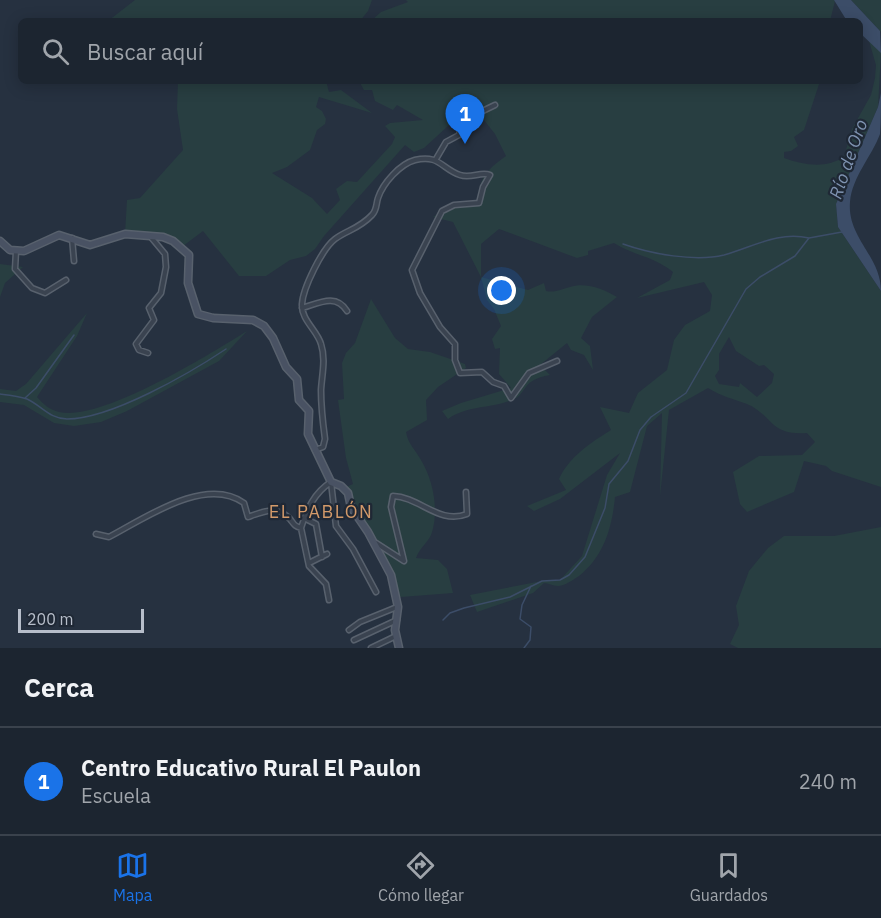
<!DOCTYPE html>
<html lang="es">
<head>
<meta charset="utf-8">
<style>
  body { margin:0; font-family:"IBM Plex Sans",sans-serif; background:#29313c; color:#f1f3f6 }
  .scale { position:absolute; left:18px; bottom:15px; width:126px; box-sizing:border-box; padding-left:6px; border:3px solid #b7beca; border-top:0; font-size:16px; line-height:21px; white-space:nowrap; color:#b7beca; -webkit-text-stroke:4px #1f2835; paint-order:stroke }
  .you { position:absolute; left:502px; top:291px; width:21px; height:21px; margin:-15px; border:4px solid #fff; border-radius:50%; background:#1a73e8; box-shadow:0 0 0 9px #1a73e833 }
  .badge { display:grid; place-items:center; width:39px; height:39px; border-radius:50%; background:#1a73e8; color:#fff; font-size:20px; font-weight:700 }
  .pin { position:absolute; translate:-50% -50px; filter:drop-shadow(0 2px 3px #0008) }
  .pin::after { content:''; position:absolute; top:32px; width:21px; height:18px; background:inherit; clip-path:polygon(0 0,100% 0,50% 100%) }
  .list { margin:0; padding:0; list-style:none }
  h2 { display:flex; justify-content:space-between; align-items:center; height:78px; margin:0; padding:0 24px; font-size:26px }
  h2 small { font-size:20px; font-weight:400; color:#a0a5ab }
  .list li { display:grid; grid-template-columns:39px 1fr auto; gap:18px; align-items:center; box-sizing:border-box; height:108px; padding:0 24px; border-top:2px solid #3a424c }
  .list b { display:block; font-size:22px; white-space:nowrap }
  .list p { margin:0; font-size:20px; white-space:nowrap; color:#a0a5ab }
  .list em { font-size:20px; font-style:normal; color:#a0a5ab }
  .icon { flex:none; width:33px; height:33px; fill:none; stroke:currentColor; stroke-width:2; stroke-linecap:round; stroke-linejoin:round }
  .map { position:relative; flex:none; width:881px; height:648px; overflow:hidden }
  .search { position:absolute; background:#1c2530; box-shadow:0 3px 15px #0003; left:18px; right:18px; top:18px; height:66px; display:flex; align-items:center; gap:15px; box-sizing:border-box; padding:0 21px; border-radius:9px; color:#a0a5ab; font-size:22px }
  .sheet { height:186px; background:#1c2530 }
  nav { display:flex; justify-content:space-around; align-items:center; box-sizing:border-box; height:84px; border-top:2px solid #3a424c; background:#1c2530; font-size:16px; color:#a0a5ab }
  nav a { display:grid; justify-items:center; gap:3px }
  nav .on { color:#1a73e8 }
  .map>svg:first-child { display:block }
</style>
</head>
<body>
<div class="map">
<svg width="881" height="648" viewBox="0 0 881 648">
  <rect width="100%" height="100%" fill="#263140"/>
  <!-- green -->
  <path fill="#283e41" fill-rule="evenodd" d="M135,0H372L368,11L360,21H108Z
    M406,0H834L835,1L830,21H371L381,12L408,2Z
    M851,0H881V32L880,31Z
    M869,41L881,52L878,107L836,204L838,227L881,291V487L832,471L826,466L804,461L794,492L747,512L740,504L733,472L759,456L802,455L815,442L807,433C769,436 773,415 747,404C733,399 721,396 708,388L669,410L660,496L662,413L647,426L630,492L615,497C612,528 604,556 579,576C573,580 564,586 558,586C553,586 548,583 544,583L533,593L477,612L470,595L542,581L560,580L582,556L607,475L620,453L560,499L534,511L527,506L566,490L559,479C569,457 590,443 611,430L600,407L629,413L638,393L667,370L674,340L685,325L710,311L712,295L704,282L637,298L670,280L673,272C653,256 635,256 614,243L588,251V255L577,258L499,229L481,244V277L528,290L544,283L546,291C556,293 561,289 570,287C586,282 603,289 617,297L592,317L581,338L590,346L593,370L584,355L571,350L567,343L540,365L550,375C520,380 528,394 512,400C490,409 468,405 448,419L442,411L461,403L511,388L499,374L500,348L495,349L492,339L501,326L494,309L487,300L481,277L453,222L433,217L454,203L479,200C477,179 490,167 506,156L495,134L476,110L448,126L424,148L414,152L405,145L324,236L315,249L306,256L290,260L266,276H239L203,231L183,246L174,240L125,234L127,200L140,198L183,150L177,109L178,81H326L329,92L341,90L372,113L319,97L316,107L322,111L326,119L325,124L317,130L310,150L287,167L272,173L312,198L327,214L340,200L336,189L347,181L357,182L392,144L395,137L385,126L390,123L423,120L397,105L393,110L375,101L372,90H364L359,81H820L804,130L794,137L798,146L791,151L784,152V158C804,165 825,169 844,157L852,129L871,95L875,78L876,65ZM729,337L736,351L759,366L764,365L774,374L772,383L757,397L740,383L739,387L719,384L715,376L719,370V354Z
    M0,264L23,267L5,283L0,297Z
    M371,299L395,338L408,349L430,352L465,364L466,368L438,387L426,400L427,420L406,432C408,444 415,449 421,460C433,480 439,509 432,532C430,541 420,547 416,558L438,560L447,569L453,593L401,597L396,595L385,565L344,488L353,484L346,458L338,400L344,399L342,363L346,353L355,343Z
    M87,313L77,336L37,397C43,404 50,410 59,412C101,422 210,354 247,331L219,361L127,411L101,422L74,426L54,423L24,405L0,402V389L16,391L26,384Z
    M881,527V648H738L730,644L739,625L736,606L749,571L768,548L784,536H834Z"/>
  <!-- water -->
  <path fill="#3c4d68" d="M834,0H851L880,31L881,53L860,33V21H847Z
    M881,93C881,105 881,123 880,134C872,156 852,177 850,202C847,238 881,256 881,291L838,227L836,204L878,107Z"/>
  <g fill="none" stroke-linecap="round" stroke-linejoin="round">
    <!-- stream -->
    <path stroke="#3c4d68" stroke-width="1.5" d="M623,244C651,254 695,262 724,255C753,247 778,231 809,238
      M0,394C9,395 19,396 27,399C42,406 50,419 67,419C111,419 190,373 226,349
      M25,398L36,388L74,335
      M443,620L450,613L464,608L510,597L542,581L560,580L569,575L585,557L605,508L609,484L628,461L640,430L651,417L686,393L746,289L760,277L795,256L809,238L842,232
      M524,648L530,640L531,627L520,619L522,605L531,586"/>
    <defs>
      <path id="street" d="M436,159L446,142L459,135L462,121L495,105
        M72,238L74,261
        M16,251L15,269L32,288L45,293L66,280
        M302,308C319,303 336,293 347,311
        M148,353L139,350L136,344L154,320L149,308L161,293L166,267L165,254L150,236
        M315,450L323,447L325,439C323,424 321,405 321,390C322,374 326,359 321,344C317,330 301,320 302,304C303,288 322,249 335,239C347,230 359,229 372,215C377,210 376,204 378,198C383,183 400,164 415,160C439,154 442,169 460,175C471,179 481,171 490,175L483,187L479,203L454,205L442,211L412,270L420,293L440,327L455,344V360L460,373L482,372L493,382L504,386L511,398L529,373L557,361
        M304,518L316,524L322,557
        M301,528L309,566L326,584L329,600
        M96,534L109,537C144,519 205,475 244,503L248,517C262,512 277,505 290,519C294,524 294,526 301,528C307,509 314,493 331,482L336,526L353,549L376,592
        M376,543L404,561L391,507L393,496C420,497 439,525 467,514L466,492
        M309,563L327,554
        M349,630L360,622L397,607
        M354,640L397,620
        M371,648L396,636"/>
      <path id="secondary" d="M0,241L10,250L24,251L59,235L90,245L125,234L163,237L173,241L189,255L188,283L198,314L213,318L253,320L264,326L273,338L286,367L297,379L299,400L309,411L308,434L331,482L341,486L348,493L351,507L368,532L391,575L398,607L395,630L399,648"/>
    </defs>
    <!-- street casing -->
    <use href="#street" stroke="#58616d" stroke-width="7"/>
    <!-- secondary casing -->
    <use href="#secondary" stroke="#58616d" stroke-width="9"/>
    <!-- street -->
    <use href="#street" stroke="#3a4350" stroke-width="4"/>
    <!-- secondary -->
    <use href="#secondary" stroke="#495263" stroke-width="6"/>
  </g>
  <g text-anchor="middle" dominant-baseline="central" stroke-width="4.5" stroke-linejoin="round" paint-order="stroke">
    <!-- water labels -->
    <g font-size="18" font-style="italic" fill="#7f93b1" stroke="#1f2835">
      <text transform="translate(848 159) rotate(-71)">Río de Oro</text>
    </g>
    <!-- neighbourhood labels -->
    <g font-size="18" letter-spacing="1.5" fill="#d39a6a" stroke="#1f2835">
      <text x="321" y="511">EL PABLÓN</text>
    </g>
  </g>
</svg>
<div class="scale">200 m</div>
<div class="you"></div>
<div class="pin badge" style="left:465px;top:144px">1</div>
<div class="search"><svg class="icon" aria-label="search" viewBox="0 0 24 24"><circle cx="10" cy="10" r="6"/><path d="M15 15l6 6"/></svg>Buscar aquí</div>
</div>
<section class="sheet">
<h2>Cerca<small></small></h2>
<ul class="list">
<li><span class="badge">1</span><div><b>Centro Educativo Rural El Paulon</b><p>Escuela</p></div><em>240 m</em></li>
</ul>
</section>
<nav>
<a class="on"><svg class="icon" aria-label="map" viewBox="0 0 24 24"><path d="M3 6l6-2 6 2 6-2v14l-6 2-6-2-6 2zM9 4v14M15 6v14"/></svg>Mapa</a>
<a><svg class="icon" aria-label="directions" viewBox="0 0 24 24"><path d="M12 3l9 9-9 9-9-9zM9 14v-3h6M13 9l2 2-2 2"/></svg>Cómo llegar</a>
<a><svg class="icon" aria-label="saved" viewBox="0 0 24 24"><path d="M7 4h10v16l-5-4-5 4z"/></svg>Guardados</a>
</nav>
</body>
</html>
